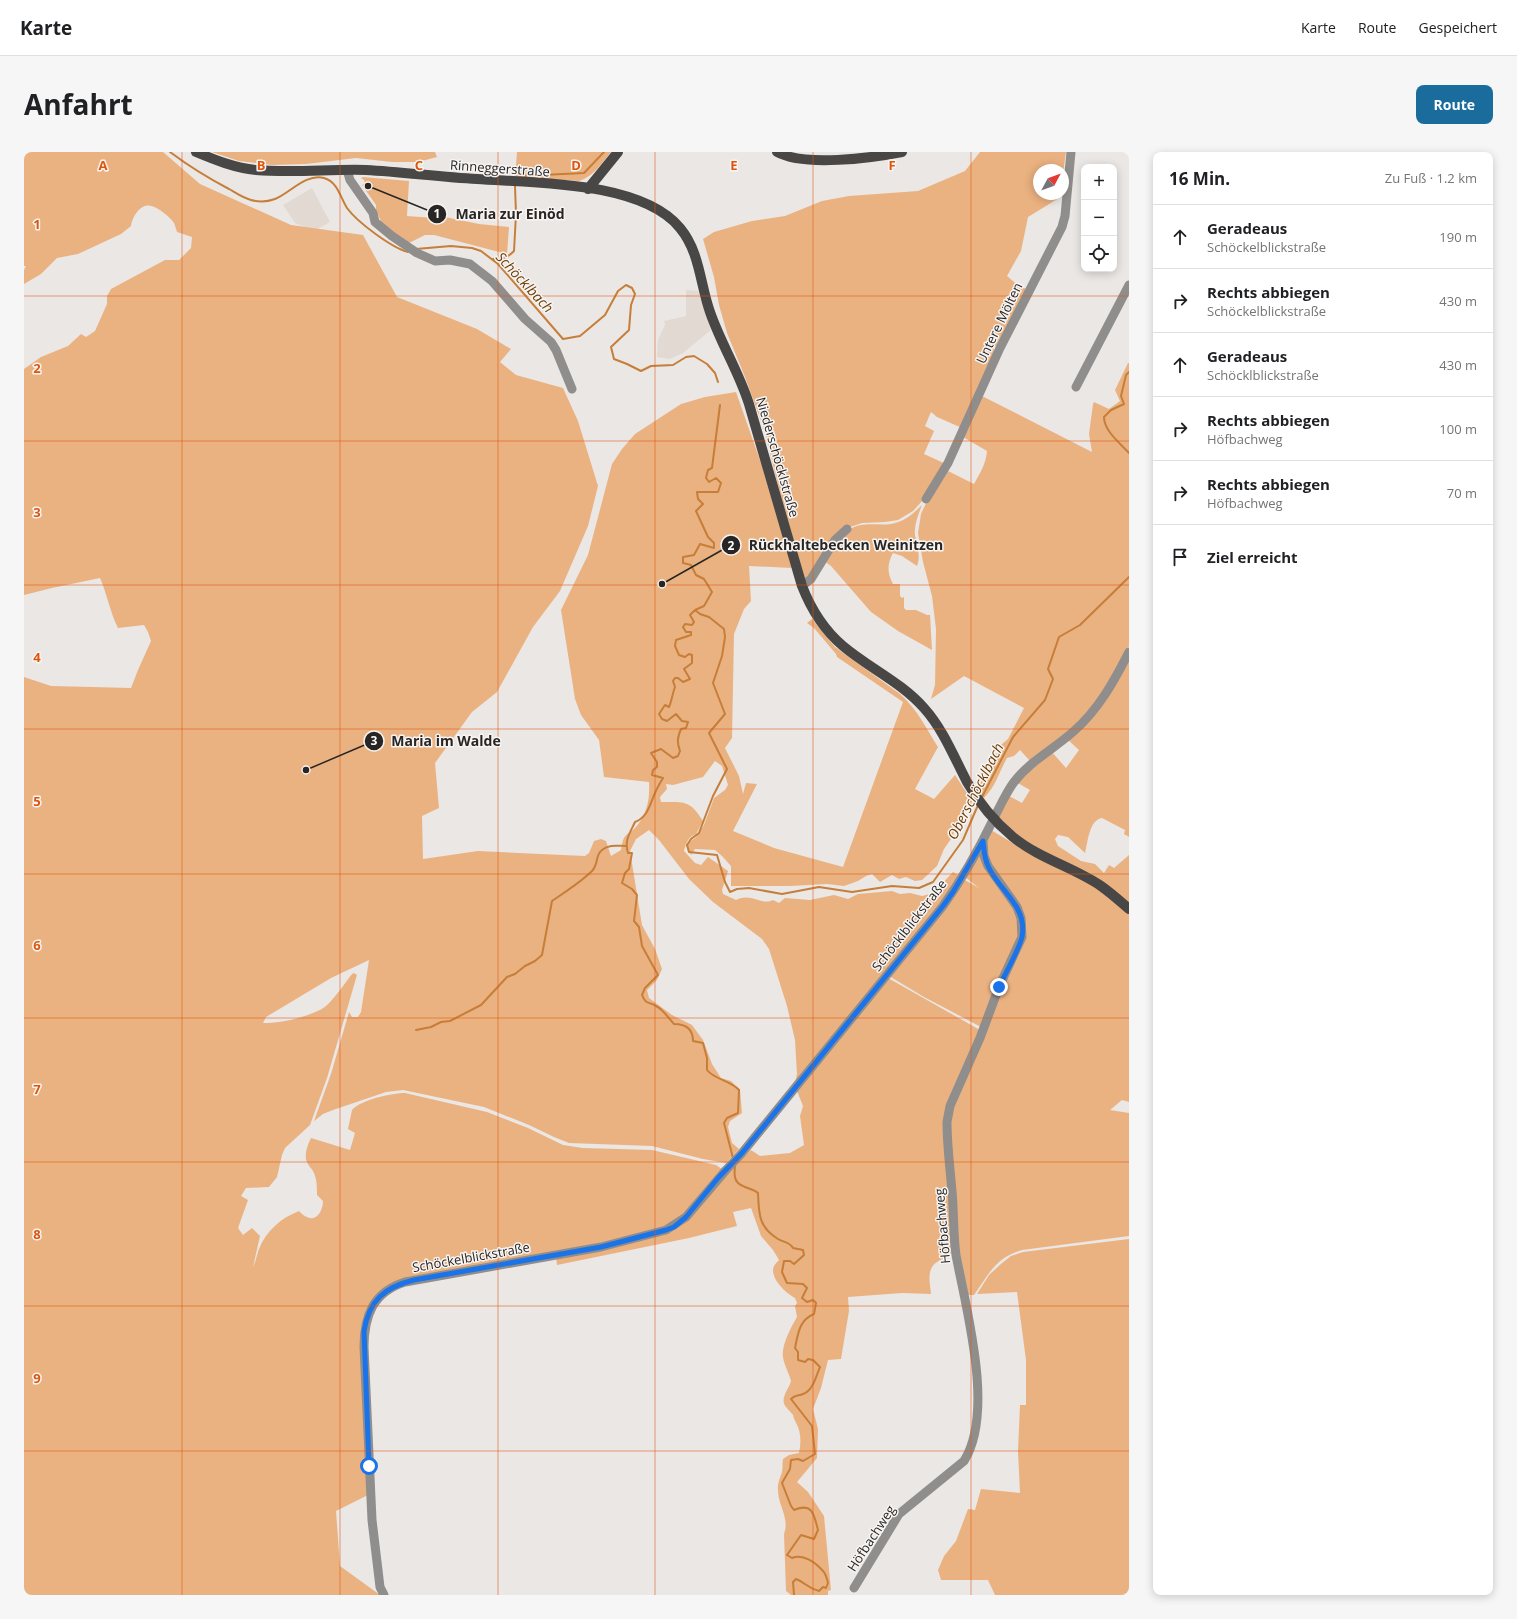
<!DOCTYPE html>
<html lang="de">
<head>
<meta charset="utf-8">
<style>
  body { margin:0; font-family:"Open Sans",sans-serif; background:#f6f6f6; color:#202124 }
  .controls { position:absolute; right:12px; top:12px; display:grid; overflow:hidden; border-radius:8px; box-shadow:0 2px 10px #0003 }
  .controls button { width:36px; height:36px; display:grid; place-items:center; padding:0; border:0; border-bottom:1px solid #e0e0e0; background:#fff; color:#202124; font:20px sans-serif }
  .compass { position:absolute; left:1009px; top:12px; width:36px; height:36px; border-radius:50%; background:#fff; box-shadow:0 2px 10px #0003; rotate:49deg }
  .stop { position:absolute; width:12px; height:12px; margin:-9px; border:3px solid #1a73e8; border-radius:50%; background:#fff }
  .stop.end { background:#1a73e8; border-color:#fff; box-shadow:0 1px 4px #0008 }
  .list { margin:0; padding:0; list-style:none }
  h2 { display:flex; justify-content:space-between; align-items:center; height:52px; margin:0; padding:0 16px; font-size:17px }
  h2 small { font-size:13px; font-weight:400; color:#757577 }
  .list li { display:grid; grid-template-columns:26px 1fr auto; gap:12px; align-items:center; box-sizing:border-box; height:64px; padding:0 16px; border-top:1px solid #e0e0e0 }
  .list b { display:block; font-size:15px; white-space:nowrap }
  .list p { margin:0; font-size:13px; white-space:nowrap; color:#757577 }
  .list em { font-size:13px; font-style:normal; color:#757577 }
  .icon { flex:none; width:22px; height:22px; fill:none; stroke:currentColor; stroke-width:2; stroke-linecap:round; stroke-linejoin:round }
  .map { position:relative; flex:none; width:1105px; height:1443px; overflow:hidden; border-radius:8px }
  header { display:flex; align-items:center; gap:24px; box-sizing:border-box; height:56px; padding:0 20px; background:#fff; border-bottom:1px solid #e0e0e0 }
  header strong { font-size:19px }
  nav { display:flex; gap:22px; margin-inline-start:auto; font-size:14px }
  .intro { display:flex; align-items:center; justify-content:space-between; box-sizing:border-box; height:96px; padding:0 24px }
  h1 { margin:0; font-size:28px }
  .button { padding:10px 18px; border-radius:8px; background:#1a6c9d; color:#fff; font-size:14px; font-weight:700 }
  main { display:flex; gap:24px; padding:0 24px }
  aside { flex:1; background:#fff; border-radius:8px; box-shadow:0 2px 10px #0003 }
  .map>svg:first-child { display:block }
</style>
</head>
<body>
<header>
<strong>Karte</strong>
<nav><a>Karte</a><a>Route</a><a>Gespeichert</a></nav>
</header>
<div class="intro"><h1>Anfahrt</h1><a class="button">Route</a></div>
<main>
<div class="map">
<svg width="1105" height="1443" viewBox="0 0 1105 1443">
  <rect width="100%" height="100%" fill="#eae7e5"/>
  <!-- built -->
  <path fill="#e2d9d2" d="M288,36L306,70L290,79L271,71L259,53Z
    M662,138L674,139L687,178L659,201L646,207L633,205L634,188L641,173L640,169L662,164Z"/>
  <!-- green -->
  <path fill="#ebb281" d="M0,0H139L176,32L267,73L339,83L373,145L453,177L487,197L476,210L492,223L539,236L554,269L574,334L564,374L536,439L509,475L473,540L448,560L411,611L415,656L398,664L399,707L454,699L561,704L565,701L570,689L577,687L582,689L587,704L597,698C600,680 601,686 612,675C623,662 626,647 625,630L580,625L575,588L557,563L551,547L537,458L564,403L588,312L598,297L611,282L657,252L681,245L712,240L738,314L768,416L725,414L727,449L720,457L710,482L708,586L701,596L715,624L719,642L722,631L733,632L709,679L750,696L819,715L879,550L813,505L812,502L790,476L783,471L788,467L811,495L876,542C893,557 902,576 914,595L891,637L910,647L931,623L948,649L941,655L940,664L931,674L929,684L920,697L913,714L898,728L891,729L882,725L875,727L868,723L856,730L848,722L842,724L834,729L820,734L803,732L766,734H707V714L698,704L691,698L671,697L667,703L662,693L672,685L680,673L690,646L701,638L704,633L698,614L691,609L679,625L649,633L642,632L643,637L636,645L637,650C661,650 666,648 679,669L672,682C664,685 662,691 660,699L671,711L677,713L684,705L704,719L698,738L699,742L712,748C728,740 737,754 749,748L755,751L761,746L786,748L810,743L824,747L834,742L868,739L876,742L886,741L898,744L906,742L914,736L929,720L934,723L928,737L771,931L773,922L771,888L763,854L745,797L738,787L689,750L665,727L635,688L625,678L612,687L606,699L618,773L631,797L638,817L633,828L623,838L625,846L648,863L668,873L679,888L688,912L697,926L707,929L716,938L718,961L706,969L704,975L708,991L715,997L702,1011L679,1007L628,994L545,991L530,985L505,973L460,955L379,938L362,940L309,958L299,962L290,969L307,922L325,860L328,865H334L337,860L345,808L307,826L242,865L239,871C254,872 290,864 302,854C312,845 320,832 328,822L330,821L333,823L303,926L286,973L261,996L258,1003L253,1025L245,1035L222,1036L217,1044L224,1048L214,1076L219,1083L228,1076L236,1084L229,1115C232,1109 233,1102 235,1097C242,1079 257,1066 275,1059C277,1061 280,1064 283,1065C293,1070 299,1058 299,1049L293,1043C293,1036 293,1028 290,1021C288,1016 283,1013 282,1007C281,1000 284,992 287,986L326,998L331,981L324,977L328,958C336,948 368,941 381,941L463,960L504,976L539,993L559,996L628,998L692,1013L698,1017L652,1070L612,1084L380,1128L343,1159L344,1343L312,1359L316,1414L356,1443H0V525L27,534L107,536L114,518L127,489L124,480L120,473L94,476C86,460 83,442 76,426L28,436L0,443V217L17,205L44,194L57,182L62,185L71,179L83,152V144L87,137L141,108H155L167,96L168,85L153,80C152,77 151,73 150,71C146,65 134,55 127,54C116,51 108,66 107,74L97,82L54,102L33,106L17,122L0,132V118L2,114H0Z
    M188,0H411L413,5L394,10H368L332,6L282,12L248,13L215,9Z
    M493,0H587C578,11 569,25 555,29L491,25Z
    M956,0H1042L1039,21V18H1015V42H1036L1035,46L1004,65L997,99L983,124L995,134L1003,137L974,192L969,196L972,202L938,276L913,265L907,260L901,274L910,279L900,302L922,312L899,348L889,359L874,368L861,370L838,371L823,376L781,428L761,361L740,277L721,225L703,181L695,153L690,125L679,87L690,80L728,69L761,64L798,49L825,44L894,39L941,19Z
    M339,25L385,29L383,64L410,66L411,63L455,72L485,75L483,102L410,83H401L385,91L359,74L352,58V53L338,33L341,31L340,28L337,26Z
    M1104,211H1105V494L1071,552L1047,578L1006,609L996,598L990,604L983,606C975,620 972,634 960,646L953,637L978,592L984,587L1000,556L940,524L907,547L911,533L912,477L908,444L899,410L894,381L897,362L903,349L922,318L950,332C956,321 962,312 963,299L939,285L958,244L1068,300L1065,282L1069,252L1070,250L1085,257L1096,249L1091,238Z
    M898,353C894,363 890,373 891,383C893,395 897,403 893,414L878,404L869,401C863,412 863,421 869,432H876V444L878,446L880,445V456L882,458H892L903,463H906L908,498L874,479L847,460L807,414L800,409C806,401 818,383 825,378C837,369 854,374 867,372C880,370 889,362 898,353Z
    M1105,504V685L1100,682L1101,678L1078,666C1065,668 1064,690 1061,701L1044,685L1034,683L1031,687L1034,694L1057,709L1071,712L1080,721L1085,713L1090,716L1105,703V950L1098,948L1086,958L1105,961V1084L998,1098C971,1106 965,1122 950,1143H943L934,1093L926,991L928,955L957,875L900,845L865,824L939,727L955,736L941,725L967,678L1002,699L994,684L976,666L975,663L985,644L998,651L1006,638L992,630L1027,599L1042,616L1055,598L1043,587Z
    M864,826L956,878L923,955L929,1099C925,1103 919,1107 913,1110C902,1117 906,1131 907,1142L878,1141L824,1145L825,1159L817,1207L804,1208L797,1236L789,1257L794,1277L793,1306L773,1330L784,1340L800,1364L807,1438L804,1439V1443H767L762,1439L760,1382C766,1366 754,1354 754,1338C753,1332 756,1326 758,1320C759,1316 758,1311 759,1307L765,1303L775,1301C777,1292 777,1283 774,1275C772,1270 770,1268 769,1263C767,1260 764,1258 762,1255C755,1247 765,1237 767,1229C765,1221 760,1213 759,1205C757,1194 767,1175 773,1165L771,1154L773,1151L771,1146C762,1141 750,1130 749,1119C749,1114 752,1111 755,1108L749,1098L737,1084L727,1056L709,1060L713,1074L665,1086L533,1113L532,1105L639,1082L727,998L736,1004L766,1001L780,993L776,964L779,954L773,939Z
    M1105,1087V1443H971L964,1428H917L914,1418L920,1404L932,1389L944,1357L951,1358L957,1337L996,1341L994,1299L996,1253H1002V1208L993,1140L953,1142L965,1123L977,1112L987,1104L999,1100Z"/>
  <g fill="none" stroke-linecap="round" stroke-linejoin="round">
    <!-- stream -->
    <path stroke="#c67e39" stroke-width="2" d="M146,0C166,15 184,26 205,37C212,41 219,46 227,48C234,50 243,50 251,47C266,41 282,21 300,26C314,30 316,45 323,56C333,70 368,96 384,100
      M518,23L560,21L580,0
      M501,24L502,22H507
      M392,97L427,94L448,96L457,99L474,112L539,187L556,184L581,163L594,139L602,133L608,136L611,142L607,153L605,178L587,195L590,207L603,212L617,219L627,214L649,213L662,205L670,204L683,212L691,221L694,230
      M469,107C479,108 483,106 490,99L492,62L491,34
      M1105,220L1102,223L1097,244L1100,252L1087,258L1080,265C1080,279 1096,291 1105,301
      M696,253L688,316L684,318L682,326L685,330L692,326L697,331L694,340H673L674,347L679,352L672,359L684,385L690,391V396L676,392L670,403L659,405V411L667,413L672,423L680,427L688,440L680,454L671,458L666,463L670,470L668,473L661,472L659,475L662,480H667V483L652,488L651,494L655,503L661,505L665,502L668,503V511L660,517L666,527L659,530L654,526H651L649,529L651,535C649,540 647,551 645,555L641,553L635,562L638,567L643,569L652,562L658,569L664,570L662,576L657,577C653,586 653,591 656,599L654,604L649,606L637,597L627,601L633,610V615L629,618L628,623L639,626C636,631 633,636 631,641C626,652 624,665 611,670C606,681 600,688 604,701H608L605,717L601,721L598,731L608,737L613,743L610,769L615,775L618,794L634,823L621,836L618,843C622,853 624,849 632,854C639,857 645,867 650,872C662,872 669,877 669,889L679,891L683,906V918C691,928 706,928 715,938L714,961L703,966L700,971L709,1006
      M671,458L676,462L685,465L700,477L701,485L698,504L689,531L701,562L685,581L703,617L689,644L675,681L667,687L663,693L665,700L693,703L701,730L706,740L713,737L725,736L758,742L795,735L828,740L868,734L895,736L909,730L939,688L954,653
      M958,645L989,585L1021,548L1029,527L1024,517L1035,485L1056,473L1105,425
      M392,878L407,875L417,870L426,869L457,853L483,825L491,822L501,814L511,809L518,803L528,749C541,740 557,730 568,719C575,711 571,703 578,698C585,692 594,694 602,694
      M711,1012C711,1017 710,1021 711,1025C713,1036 727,1035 734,1041C735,1061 734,1075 754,1087C759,1090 766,1090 769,1096L779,1098L780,1103L770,1112L766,1109H760L758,1120L763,1131L779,1132L783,1136L778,1146L783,1150L789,1148L792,1151L790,1162C775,1168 774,1182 771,1196L774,1200V1208L781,1210L784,1207L789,1208L796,1215C792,1224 789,1239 779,1242C774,1244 771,1243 767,1247L788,1274L791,1302L779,1309L774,1307L767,1308L766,1317L758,1331L767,1354L770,1358C789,1350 790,1363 794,1378L790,1387L777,1383L763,1403L768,1406C779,1401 792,1411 799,1419C802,1422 803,1427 804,1431L802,1436L799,1435L795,1439C783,1436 781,1430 772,1427L769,1430L770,1443"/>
    <!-- minor -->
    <path stroke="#8f8e8d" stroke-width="9" d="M323,18L326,28L349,61L351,70L368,84L393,101L411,109L426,108L446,112L468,129L501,167L527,190L532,198L548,237
      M1052,235L1105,133
      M902,347L924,311L976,196L1038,75L1041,64L1047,0
      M778,434L787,427L811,388L823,377
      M830,1436L875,1362L940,1309C971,1260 942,1157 932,1103C929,1082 930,1060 928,1039C926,1016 923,993 923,970L926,954L956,886L975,835L998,785L997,766L993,755L964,714L960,704L959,689
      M360,1443L356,1435L348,1368L340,1195C340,1164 349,1140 381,1130L577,1095L642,1078L662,1065L702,1018L718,1001L919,754C938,727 954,699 968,670C975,657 981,642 990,630C1006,609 1030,597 1050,579C1075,557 1090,529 1105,500"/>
    <!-- major -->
    <path stroke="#484745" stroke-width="10" d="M172,0C191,8 211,16 232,18C268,21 306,17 342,18C379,20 416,25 453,27C510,31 618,29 656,76C676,100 676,132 686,160C697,192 715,220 725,252L778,434C787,457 800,478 819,494C845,516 877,530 900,556C919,577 930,605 943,630C955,651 971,670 989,685C1016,707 1049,715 1077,734C1087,741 1096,749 1105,757
      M753,0C780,15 847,6 878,0
      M564,37L594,0"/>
  </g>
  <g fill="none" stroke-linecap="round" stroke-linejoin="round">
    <!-- route -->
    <path stroke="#1a73e8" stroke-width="5" d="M345,1314L340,1179C345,1148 361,1135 390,1128L577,1095L642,1078L650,1075L662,1065L694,1026L718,1001L919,754L929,740L959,689C960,698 960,707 965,716C976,739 1004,755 998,785C995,798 981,822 975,835"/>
  </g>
  <!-- grid -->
  <path fill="none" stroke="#de560d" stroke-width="1" stroke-opacity="0.55" d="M158,0V1443M316,0V1443M474,0V1443M631,0V1443M789,0V1443M947,0V1443M0,144H1105M0,289H1105M0,433H1105M0,577H1105M0,722H1105M0,866H1105M0,1010H1105M0,1154H1105M0,1299H1105"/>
  <g text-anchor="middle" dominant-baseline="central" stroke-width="3" stroke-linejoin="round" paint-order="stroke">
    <!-- street labels -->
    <g font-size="13" fill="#272625" stroke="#f7f4f2">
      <text transform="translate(476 16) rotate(4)">Rinneggerstraße</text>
      <text transform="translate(975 171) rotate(-64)">Untere Mölten</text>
      <text transform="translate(754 305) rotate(74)">Niederschöcklstraße</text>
      <text transform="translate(885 773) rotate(-52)">Schöcklblickstraße</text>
      <text transform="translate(918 1074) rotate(-95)">Höfbachweg</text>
      <text transform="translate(447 1105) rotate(-10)">Schöckelblickstraße</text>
      <text transform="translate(847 1386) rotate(-57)">Höfbachweg</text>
    </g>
    <!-- water labels -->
    <g font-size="14" font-style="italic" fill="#6c3c04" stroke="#f7f4f2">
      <text transform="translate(501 130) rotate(47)">Schöcklbach</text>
      <text transform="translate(951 639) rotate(-63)">Oberschöcklbach</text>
    </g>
  </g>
  <g font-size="13" text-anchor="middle" font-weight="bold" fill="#de560d" stroke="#f7f4f2" stroke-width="3" stroke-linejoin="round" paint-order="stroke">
    <text x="79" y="18">A</text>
    <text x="237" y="18">B</text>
    <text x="395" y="18">C</text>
    <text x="552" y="18">D</text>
    <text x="710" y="18">E</text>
    <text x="868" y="18">F</text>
    <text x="13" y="77">1</text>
    <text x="13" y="221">2</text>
    <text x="13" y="365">3</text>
    <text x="13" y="510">4</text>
    <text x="13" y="654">5</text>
    <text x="13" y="798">6</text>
    <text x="13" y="942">7</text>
    <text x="13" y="1087">8</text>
    <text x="13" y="1231">9</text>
  </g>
  <!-- callouts -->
  <path fill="none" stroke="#272625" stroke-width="1.5" d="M344 34L413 62M638 432L707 393M282 618L350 589"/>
  <g fill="#272625" stroke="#f7f4f2" stroke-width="1.5">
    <circle cx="344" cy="34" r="4"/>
    <circle cx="638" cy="432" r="4"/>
    <circle cx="282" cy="618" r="4"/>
    <circle cx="413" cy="62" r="10"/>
    <circle cx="707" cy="393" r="10"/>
    <circle cx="350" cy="589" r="10"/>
  </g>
  <g font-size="12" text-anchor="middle" font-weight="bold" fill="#fff">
    <text x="413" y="66">1</text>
    <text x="707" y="398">2</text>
    <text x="350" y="593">3</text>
  </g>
  <g font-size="14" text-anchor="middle" font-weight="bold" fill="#272625" stroke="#f7f4f2" stroke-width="3" stroke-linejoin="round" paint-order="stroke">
    <text x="486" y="67">Maria zur Einöd</text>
    <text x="822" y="398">Rückhaltebecken Weinitzen</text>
    <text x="422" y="594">Maria im Walde</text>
  </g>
</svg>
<div class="controls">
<button>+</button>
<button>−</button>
<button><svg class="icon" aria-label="locate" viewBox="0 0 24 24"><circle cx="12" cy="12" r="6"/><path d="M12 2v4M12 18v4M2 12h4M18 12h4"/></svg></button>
</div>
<svg class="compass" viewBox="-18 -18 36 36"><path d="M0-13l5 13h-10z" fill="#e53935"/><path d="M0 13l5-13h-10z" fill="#757577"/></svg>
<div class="stop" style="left:345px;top:1314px"></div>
<div class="stop end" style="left:975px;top:835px"></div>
</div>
<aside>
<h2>16 Min.<small>Zu Fuß · 1.2 km</small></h2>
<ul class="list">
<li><svg class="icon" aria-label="ahead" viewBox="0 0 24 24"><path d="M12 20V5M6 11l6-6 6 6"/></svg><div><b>Geradeaus</b><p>Schöckelblickstraße</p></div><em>190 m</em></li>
<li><svg class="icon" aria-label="right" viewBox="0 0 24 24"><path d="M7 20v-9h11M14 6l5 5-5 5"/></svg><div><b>Rechts abbiegen</b><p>Schöckelblickstraße</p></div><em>430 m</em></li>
<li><svg class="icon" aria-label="ahead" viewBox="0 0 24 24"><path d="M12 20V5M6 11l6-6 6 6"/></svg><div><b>Geradeaus</b><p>Schöcklblickstraße</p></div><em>430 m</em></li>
<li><svg class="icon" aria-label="right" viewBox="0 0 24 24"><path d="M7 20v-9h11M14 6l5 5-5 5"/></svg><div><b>Rechts abbiegen</b><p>Höfbachweg</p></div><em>100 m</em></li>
<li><svg class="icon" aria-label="right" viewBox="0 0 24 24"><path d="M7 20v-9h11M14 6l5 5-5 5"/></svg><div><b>Rechts abbiegen</b><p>Höfbachweg</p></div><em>70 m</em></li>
<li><svg class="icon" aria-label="arrive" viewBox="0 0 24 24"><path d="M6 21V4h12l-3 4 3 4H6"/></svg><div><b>Ziel erreicht</b></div></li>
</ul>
</aside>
</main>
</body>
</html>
